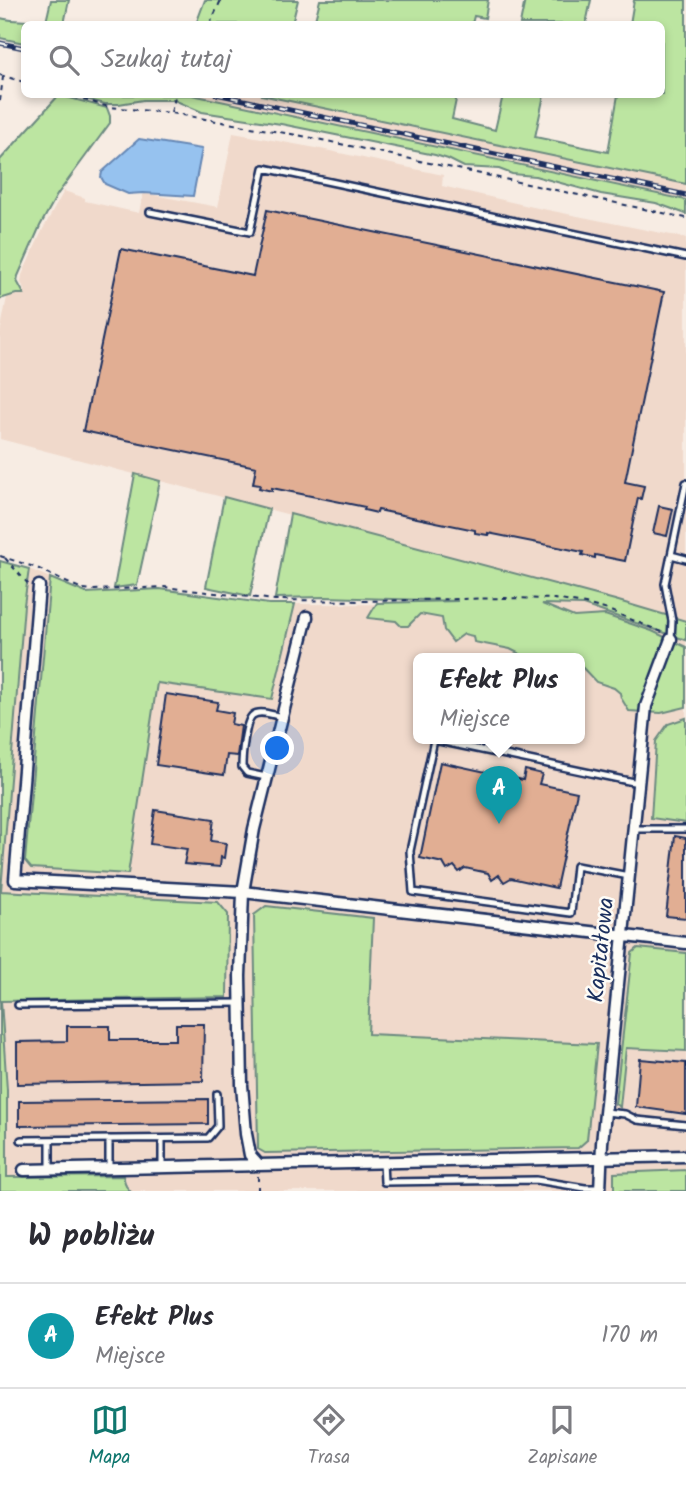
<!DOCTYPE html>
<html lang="pl">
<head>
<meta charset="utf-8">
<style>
  body { margin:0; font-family:Kalam,sans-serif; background:#f2f2f3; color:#2b2b33 }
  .you { position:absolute; left:278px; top:749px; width:24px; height:24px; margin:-18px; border:5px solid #fff; border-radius:50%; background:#1a73e8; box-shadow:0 0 0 10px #1a73e833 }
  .badge { display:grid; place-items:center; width:46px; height:46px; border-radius:50%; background:#0f766e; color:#fff; font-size:23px; font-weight:700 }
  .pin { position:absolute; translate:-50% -58px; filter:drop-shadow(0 2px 4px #0008) }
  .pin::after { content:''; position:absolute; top:37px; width:24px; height:21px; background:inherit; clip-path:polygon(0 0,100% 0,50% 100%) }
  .popup { position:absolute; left:413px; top:653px; width:172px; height:91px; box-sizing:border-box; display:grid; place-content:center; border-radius:10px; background:#fff; filter:drop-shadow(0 2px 5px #0005); font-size:23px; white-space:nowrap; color:#7c7c81 }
  .popup b { font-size:26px; color:#2b2b33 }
  .popup::after { content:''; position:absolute; left:50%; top:100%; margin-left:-14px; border:14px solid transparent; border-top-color:#fff }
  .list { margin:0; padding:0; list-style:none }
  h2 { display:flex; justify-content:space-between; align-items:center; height:91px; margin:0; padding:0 28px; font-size:30px }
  h2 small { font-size:23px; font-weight:400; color:#7c7c81 }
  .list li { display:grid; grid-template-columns:46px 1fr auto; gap:21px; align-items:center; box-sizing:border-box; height:105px; padding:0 28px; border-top:2px solid #e1e1e2 }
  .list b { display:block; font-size:26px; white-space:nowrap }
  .list p { margin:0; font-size:23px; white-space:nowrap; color:#7c7c81 }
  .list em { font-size:23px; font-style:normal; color:#7c7c81 }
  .icon { flex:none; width:38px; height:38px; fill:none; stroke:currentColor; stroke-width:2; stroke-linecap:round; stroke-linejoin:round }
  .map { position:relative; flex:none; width:686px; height:1191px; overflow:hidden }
  .search { position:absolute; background:#fff; box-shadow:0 4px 10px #0003; left:21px; right:21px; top:21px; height:77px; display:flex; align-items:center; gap:18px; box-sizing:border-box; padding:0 24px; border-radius:10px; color:#7c7c81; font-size:26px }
  .sheet { height:196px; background:#fff }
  nav { display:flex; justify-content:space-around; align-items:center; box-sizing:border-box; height:98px; border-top:2px solid #e1e1e2; background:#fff; font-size:19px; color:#7c7c81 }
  nav a { display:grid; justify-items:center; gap:4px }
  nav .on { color:#0f766e }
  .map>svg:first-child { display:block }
</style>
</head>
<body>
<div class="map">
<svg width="686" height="1191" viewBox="0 0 686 1191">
  <rect width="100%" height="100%" fill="#f7ece3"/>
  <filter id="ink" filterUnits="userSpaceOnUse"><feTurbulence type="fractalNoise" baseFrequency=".0143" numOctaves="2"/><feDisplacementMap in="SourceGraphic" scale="14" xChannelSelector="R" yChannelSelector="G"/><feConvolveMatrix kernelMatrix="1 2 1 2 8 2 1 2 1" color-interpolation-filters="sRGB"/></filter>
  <g filter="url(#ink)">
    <!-- built -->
    <path fill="#f0d9cb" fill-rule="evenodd" d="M192,95H261L510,147L686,184V200Z
      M233,133L316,148L443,175L442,186L533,207L686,238V621L615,600L0,439V333L7,297L24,293L25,290L21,283L22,275L43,229L64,191L85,198V201L139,213L143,193L218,207Z
      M29,569L86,593L160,589L269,604L583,605L686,640V1191H6L7,1090L1,1001V891L24,605ZM419,658H580V738H419Z"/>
    <!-- green -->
    <path fill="#bce5a1" stroke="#6c8a80" stroke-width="2" d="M51,0H69L64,24H24V43L0,38V18C15,22 31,20 46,22Z
      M205,0H298L292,24H196Z
      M320,0H488L485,18L474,16L472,24H314Z
      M525,0H591L586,24H520Z
      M634,0H686V184L261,95H457L452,119L495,130L503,95H544L535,137L608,152L618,95L662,94V24H630Z
      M59,95L107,108L110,116V123L57,195L40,226L18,276L17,281L24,294H16L0,299V160Z
      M70,95H192L686,200V214L656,203L601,194L535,176L512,174L499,169L464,167L448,159L435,155L281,124L202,112L174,100H143L119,104H105Z
      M135,474L160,481L137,585L114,588Z
      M224,497L269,509L250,596L206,587Z
      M290,514L615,600L686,621V640L583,605L542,604L574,617L605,615L652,631L686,647V707L661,713L629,711L621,698L620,693L614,688L596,682L580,665V658H528L510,649L474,642L473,636L464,634L453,642L444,630L442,618L420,614L408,626H401L396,621L368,618L377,603L458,601L325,597L275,598Z
      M0,561L29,569L24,605L1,891L218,902L228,914L227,997L1,1001L7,1090V1177L123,1176L126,1186L130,1191H0Z
      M50,578L86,593L160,589L269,604H295L272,699L157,683L128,874L31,868L25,861Z
      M686,718V823L651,818L656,741L668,724Z
      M266,906L373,918L368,1034L597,1044L587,1140L578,1148L265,1153L258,1149L254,915Z
      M638,948L686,953V1051L626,1048L620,1107L615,1104L632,953Z
      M686,1170V1191H614V1173Z"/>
    <!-- water -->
    <path fill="#96c2ef" stroke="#6587b5" stroke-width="2" d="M139,139L202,149L193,196L143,193L128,194L105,184L101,177L102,172Z"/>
    <!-- building -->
    <path fill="#e1ae93" stroke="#1b2f5e" stroke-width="2" d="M267,210L664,292L625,482L644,486L641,499L638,498L625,561L595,555V558L582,555L583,552L488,533V535L475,533V530L378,510L377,513L364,510L365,507L272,488V491L259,488L260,485L253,484L256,467L83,431L121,249L253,276Z
      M659,506L673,509L667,536L653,533Z
      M166,694L218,702L216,710L233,713L231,724L241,726L237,756L227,755L224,775L156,765Z
      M440,762L523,780L525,770L542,774L539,784L577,792L556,888L511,878L504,882L499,875L492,880L488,873L465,868L459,872L454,866L447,870L443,863L420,858Z
      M155,810L214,819L211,841L226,843L224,858L221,857L220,867L184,864L187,849L150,844Z
      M675,836L686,838V918L666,916Z
      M176,1024H204L203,1081L17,1084V1042L67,1041V1026H110V1040H176Z
      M640,1059L686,1063V1114L636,1107Z
      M208,1099V1124L19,1126V1101Z"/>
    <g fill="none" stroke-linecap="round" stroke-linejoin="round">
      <defs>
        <path id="service" d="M150,212L250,232L264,168L686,257
          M671,555L686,559
          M671,639L672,621L665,584L686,483
          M266,777L247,773L242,767C242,757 245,720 253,715C260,710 273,715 282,717
          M634,829H686
          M629,876L576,866L571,913L413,892L410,851L434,740L638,783
          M18,1005L240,1003
          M605,1112L625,1114L637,1120L686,1125
          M109,1139V1167
          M162,1139V1167
          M21,1140L208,1138L218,1126L217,1094
          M50,1140V1169
          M383,1162L384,1182L536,1180L585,1188H600"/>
        <path id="minor" d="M39,586L15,880L243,892L686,943
          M259,1165L250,1155L246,1134L242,1085L240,976L243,892L254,829L307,617
          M24,1170L686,1156
          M600,1191L602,1143L646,706L671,639"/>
      </defs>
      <!-- service casing -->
      <use href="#service" stroke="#1b2f5e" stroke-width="10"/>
      <!-- minor casing -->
      <use href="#minor" stroke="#1b2f5e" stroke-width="15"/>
      <!-- path -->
      <path stroke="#1b2f5e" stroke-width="2" stroke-dasharray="5 5" stroke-linecap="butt" d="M210,24L221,0
        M0,75L24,82
        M64,94L109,107L171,113L308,137L686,218
        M0,101L3,77
        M171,112L176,94
        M0,556L37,568L63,581L83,589L94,590L164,587L275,600L366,601L506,598L554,599L585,604L608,610L662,632
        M5,558L29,585
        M258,1191V1175"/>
      <!-- service -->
      <use href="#service" stroke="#fdfcf7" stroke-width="5"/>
      <!-- minor -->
      <use href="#minor" stroke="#fdfcf7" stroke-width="10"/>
      <defs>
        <path id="rail" d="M0,43L24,48
          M216,94L686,195"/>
      </defs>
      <!-- rail casing -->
      <use href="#rail" stroke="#1b2f5e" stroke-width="5"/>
      <!-- rail -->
      <use href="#rail" stroke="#fdfcf7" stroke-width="2.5" stroke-dasharray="8" stroke-linecap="butt"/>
    </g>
  </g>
  <g text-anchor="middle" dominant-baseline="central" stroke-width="5" stroke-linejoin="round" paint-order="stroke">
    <!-- street labels -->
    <g font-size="23" fill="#1b2f5e" stroke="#fdfcf7">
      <text transform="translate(602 950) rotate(-84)">Kapitałowa</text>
    </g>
  </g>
</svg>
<div class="you"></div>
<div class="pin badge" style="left:499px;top:824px;background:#0f9aa8">A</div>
<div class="popup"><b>Efekt Plus</b>Miejsce</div>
<div class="search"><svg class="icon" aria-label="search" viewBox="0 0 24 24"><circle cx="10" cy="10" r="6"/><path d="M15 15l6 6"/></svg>Szukaj tutaj</div>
</div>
<section class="sheet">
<h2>W pobliżu<small></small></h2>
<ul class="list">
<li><span class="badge" style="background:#0f9aa8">A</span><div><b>Efekt Plus</b><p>Miejsce</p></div><em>170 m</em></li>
</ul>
</section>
<nav>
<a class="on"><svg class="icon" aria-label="map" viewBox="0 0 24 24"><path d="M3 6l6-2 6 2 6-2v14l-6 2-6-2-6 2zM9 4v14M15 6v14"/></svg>Mapa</a>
<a><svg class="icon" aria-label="directions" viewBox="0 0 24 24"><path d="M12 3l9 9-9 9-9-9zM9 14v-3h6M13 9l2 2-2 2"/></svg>Trasa</a>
<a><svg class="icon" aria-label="saved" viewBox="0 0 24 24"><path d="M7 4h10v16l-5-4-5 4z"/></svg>Zapisane</a>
</nav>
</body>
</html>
